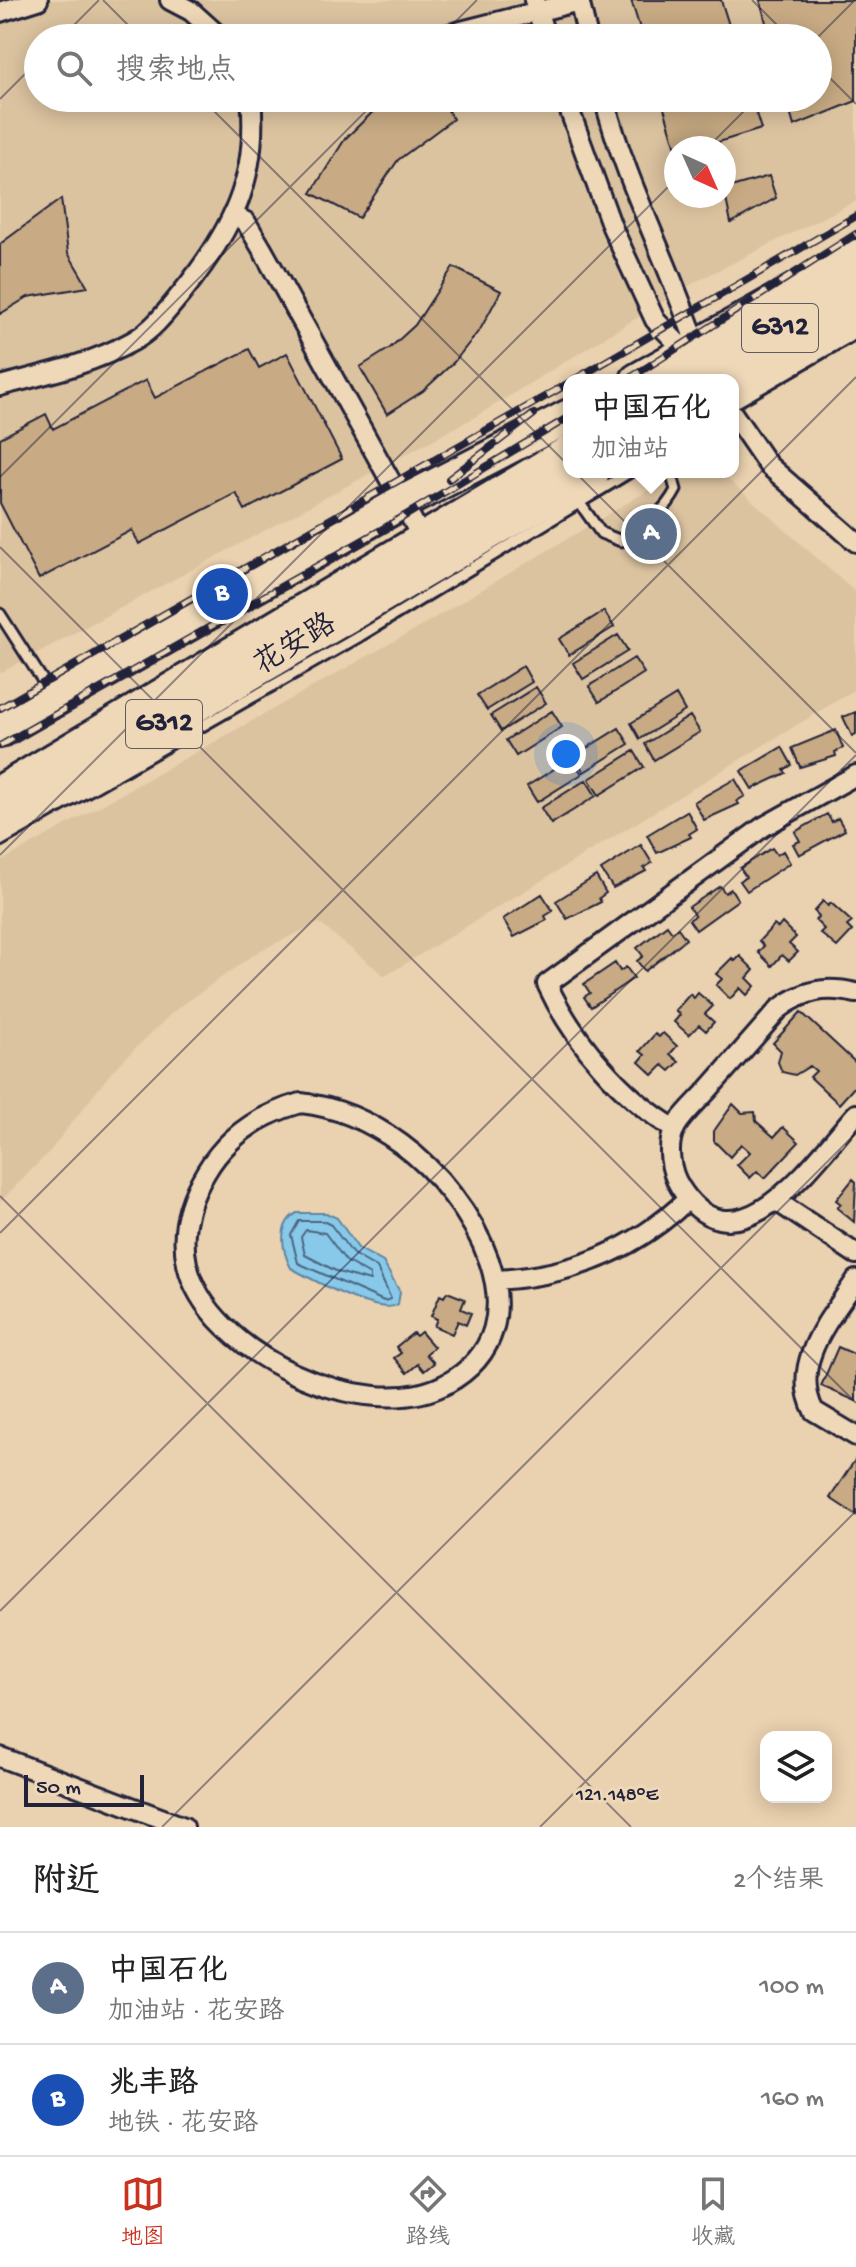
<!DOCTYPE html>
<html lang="zh">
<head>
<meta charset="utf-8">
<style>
  body { margin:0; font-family:"Gochi Hand","LXGW WenKai TC",sans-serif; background:#f2f2f2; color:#222 }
  .controls { position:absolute; right:24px; bottom:24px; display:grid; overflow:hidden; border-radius:16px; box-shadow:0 4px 20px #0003 }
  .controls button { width:72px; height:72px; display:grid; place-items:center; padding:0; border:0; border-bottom:2px solid #e0e0e0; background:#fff; color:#222; font:40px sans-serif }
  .compass { position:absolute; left:664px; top:136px; width:72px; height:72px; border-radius:50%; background:#fff; box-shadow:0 4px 20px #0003; rotate:135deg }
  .scale { position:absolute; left:24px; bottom:20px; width:120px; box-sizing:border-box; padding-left:8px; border:4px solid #22223b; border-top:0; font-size:22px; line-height:28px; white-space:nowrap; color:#22223b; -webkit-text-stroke:6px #efd8b8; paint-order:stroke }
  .you { position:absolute; left:566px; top:754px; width:28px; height:28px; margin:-20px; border:6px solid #fff; border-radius:50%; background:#1a73e8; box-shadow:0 0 0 12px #1a73e833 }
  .badge { display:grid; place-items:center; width:52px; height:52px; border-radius:50%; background:#c8321e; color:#fff; font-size:26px; font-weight:700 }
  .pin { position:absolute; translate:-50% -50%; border:4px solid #fff; box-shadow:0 2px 8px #0006 }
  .popup { position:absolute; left:563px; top:374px; width:176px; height:104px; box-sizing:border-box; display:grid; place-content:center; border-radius:16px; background:#fff; filter:drop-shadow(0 2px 6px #0005); font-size:26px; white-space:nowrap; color:#767676 }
  .popup b { font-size:30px; color:#222 }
  .popup::after { content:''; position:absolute; left:50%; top:100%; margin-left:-16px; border:16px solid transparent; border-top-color:#fff }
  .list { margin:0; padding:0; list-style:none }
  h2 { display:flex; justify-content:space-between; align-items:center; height:104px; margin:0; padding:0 32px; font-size:34px }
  h2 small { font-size:26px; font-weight:400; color:#767676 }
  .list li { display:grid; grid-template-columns:52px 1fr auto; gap:24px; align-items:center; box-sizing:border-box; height:112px; padding:0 32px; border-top:2px solid #e0e0e0 }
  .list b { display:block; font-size:30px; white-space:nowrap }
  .list p { margin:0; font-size:26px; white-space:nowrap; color:#767676 }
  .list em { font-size:26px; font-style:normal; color:#767676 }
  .icon { flex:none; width:44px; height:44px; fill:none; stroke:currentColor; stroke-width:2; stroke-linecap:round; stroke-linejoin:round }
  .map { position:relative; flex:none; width:856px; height:1827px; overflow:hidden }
  .search { position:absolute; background:#fff; box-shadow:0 4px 20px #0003; left:24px; right:24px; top:24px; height:88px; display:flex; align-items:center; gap:20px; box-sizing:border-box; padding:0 28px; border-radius:44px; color:#767676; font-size:30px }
  .sheet { height:328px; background:#fff }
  nav { display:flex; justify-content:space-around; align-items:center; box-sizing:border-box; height:112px; border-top:2px solid #e0e0e0; background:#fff; font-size:22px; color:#767676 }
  nav a { display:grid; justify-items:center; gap:4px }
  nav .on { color:#c8321e }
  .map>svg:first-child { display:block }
</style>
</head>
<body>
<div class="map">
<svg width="856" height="1827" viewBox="0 0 856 1827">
  <rect width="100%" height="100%" fill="#ead1af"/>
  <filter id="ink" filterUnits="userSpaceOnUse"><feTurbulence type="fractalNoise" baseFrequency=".0125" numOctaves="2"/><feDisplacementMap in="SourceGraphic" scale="16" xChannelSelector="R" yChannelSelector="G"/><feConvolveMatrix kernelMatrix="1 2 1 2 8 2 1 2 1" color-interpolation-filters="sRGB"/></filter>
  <g filter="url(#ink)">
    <!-- built -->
    <path fill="#dcc3a0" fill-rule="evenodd" d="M0,0H856V201L697,281L475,417L0,673ZM38,38H818V98H38ZM676,148H724V196H676Z
      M679,472H720L856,593V689L385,976L319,923L259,951L174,1011L114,1069L49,1152L0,1202V862L416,629Z"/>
    <!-- water -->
    <path fill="#88c9e9" stroke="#5f86a3" stroke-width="2" d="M297,1213H326L337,1218L358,1248L383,1262L400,1292L398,1304C381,1317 311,1279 291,1268C282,1251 277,1224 297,1213Z"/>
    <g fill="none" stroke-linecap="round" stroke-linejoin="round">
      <!-- shore -->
      <path stroke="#4b6581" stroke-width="2" d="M299,1221H323L331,1225L353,1254L377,1268L391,1299L384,1301L298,1263L291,1235Z
        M306,1230L325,1233L346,1261L370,1275V1281L338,1272L305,1255L301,1237Z"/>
    </g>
    <!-- building -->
    <path fill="#c8ab84" stroke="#22223b" stroke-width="2" d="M631,0H721L733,38H643Z
      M760,0H856V101L794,126L786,98H818V38H770Z
      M387,98H441L453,119L398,160L359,218L311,193L345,139Z
      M661,98H751L761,129L699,148H676Z
      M769,176L776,198L731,223L724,189Z
      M61,199L68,253L88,287L28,297L0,314V244Z
      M453,267L501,291L481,328L454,362L423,391L387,414L360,367L390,348L415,325Z
      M249,349L259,368L287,353L342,459L245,510L236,493L139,544L132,530L39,579L0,503V438L46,414L53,429L146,380L155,398Z
      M604,611L614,627L569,655L559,639Z
      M618,635L628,651L583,679L573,663Z
      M634,658L644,673L599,702L589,686Z
      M523,666L532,682L487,710L477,695Z
      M536,687L546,703L501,731L491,715Z
      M676,695L685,711L640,739L631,723Z
      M552,711L562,727L516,756L506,740Z
      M856,712V734L852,736L843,717Z
      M690,716L700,732L654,760L645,744Z
      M619,728L629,744L584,772L574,756Z
      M836,730L843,748L835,752L836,756L800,767L792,748Z
      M782,747L792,765L784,770L786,773L752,789L741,771Z
      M634,751L644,767L599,795L589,779Z
      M572,758L582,774L537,802L527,786Z
      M735,779L745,796L737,801L739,804L704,820L694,802Z
      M586,780L596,796L551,824L541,808Z
      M687,811L697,829L689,834L691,837L657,853L647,835Z
      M827,814L832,822L838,818L845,830L799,855L793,844L800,841L795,832Z
      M641,845L652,863L644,868L646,871L613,888L601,870Z
      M772,848L777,855L783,851L790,863L747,891L740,881L746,877L740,868Z
      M596,876L606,893L599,898L601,902L567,919L556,901Z
      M720,886L725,893L731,889L738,900L696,930L689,920L695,916L689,907Z
      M542,894L553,911L545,916L547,920L514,937L503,919Z
      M823,901L828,906L831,903L852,922L847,926L852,931L837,947L820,933L824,929L815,920L819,916L814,911Z
      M782,923L796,937L789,944L798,952L789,961L782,955L772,966L758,952L764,946L759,941L774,925L778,928Z
      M667,925L672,932L678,928L686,939L645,971L637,961L643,956L637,948Z
      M740,956L754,970L747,978L755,986L747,995L740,988L730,999L716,985L722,979L716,974L732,958L735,961Z
      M615,963L620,971L626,967L634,978L591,1007L584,997L590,993L584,984Z
      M698,993L713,1006L705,1014L714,1022L706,1031L699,1025L689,1035L674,1022L680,1015L675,1011L690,994L694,998Z
      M801,1012L856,1063V1085L839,1104L810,1077L816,1071L810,1066L795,1075L782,1072L778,1062L781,1051L773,1043Z
      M663,1033L677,1046L670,1054L679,1062L670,1071L663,1065L653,1075L639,1062L645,1055L640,1051L655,1034L659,1037Z
      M733,1104L742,1113L755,1112L756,1121L774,1137L783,1127L799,1142L765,1178L757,1171L750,1178L737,1165L750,1152L741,1144L730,1157L714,1141V1131Z
      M853,1179L856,1182L854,1222L837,1208L841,1204L836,1200Z
      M447,1292L465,1299L461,1309L471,1313L466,1325L458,1321L452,1334L434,1326L437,1319L431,1316L440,1295L444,1297Z
      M421,1332L434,1347L426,1354L434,1363L424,1371L418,1364L407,1373L394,1358L401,1353L396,1347L413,1333L416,1336Z
      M838,1347L856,1355V1401L821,1386Z
      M855,1460L856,1461V1515L830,1498Z"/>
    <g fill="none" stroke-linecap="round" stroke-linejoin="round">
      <defs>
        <path id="lane" d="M579,502L601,533L621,541C644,526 663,515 676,490L671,472
          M0,614L52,695
          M0,841L360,636L630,472"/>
        <path id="street" d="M170,0L191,11L221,38
          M534,0L546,38
          M579,0L588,38
          M0,12L38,0
          M434,38L579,1
          M565,98L612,227L655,320L691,357
          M604,98C627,187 671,266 699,353
          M235,216L246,222L262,249L421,536
          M0,386C46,374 92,364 133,341C153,330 167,311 181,294C231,232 259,179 251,98
          M733,414L768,465L856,542
          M856,993C825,986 804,990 779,1009C755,1036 731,1064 707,1091C697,1102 683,1114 675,1128C666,1146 670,1171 680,1187C737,1278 817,1157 856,1114
          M301,1103C338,1107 371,1122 401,1144C470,1194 552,1326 446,1384C366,1427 206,1353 187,1264C180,1232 189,1200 206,1172C228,1135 261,1114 301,1103Z
          M675,1129C622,1098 572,1039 547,984L763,827L856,775
          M778,1202L856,1254
          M496,1280C571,1276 634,1251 688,1199
          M856,1280C831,1318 789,1364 814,1411L856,1436
          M0,1757L184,1827"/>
        <path id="highway" d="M637,380L856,256
          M689,380L856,285
          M733,391L856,320
          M0,731L403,502L569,416
          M0,792L569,452
          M0,821L593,472"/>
      </defs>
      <!-- lane casing -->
      <use href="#lane" stroke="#22223b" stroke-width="15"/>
      <!-- street casing -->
      <use href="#street" stroke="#22223b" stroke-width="24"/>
      <!-- highway casing -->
      <use href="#highway" stroke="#22223b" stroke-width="38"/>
      <!-- lane -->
      <use href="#lane" stroke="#efd8b8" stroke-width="9"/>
      <!-- street -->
      <use href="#street" stroke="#efd8b8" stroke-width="18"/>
      <!-- highway -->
      <use href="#highway" stroke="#efd8b8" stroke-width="32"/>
      <defs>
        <path id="rail" d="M574,380L856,216
          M627,380L856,234
          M449,479L534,414
          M0,708L569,383
          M0,746L388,526L569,417"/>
      </defs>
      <!-- rail casing -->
      <use href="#rail" stroke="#22223b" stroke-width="8"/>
      <!-- rail -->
      <use href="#rail" stroke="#efd8b8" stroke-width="5" stroke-dasharray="15" stroke-linecap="butt"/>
    </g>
  </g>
  <!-- ticks -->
  <path fill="none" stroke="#22223b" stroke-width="2" stroke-opacity="0.45" d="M103,0L141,38M752,0L790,38M61,38L99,0M439,38L477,0M817,38L855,0M818,66L856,104M201,98L856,753M0,99L38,61M707,148L757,98M0,477L379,98M0,547L856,1403M0,855L676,179M0,1196L631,1827M0,1233L856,377M0,1611L856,755M162,1827L856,1133M540,1827L856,1511"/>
  <g text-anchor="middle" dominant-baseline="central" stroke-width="6" stroke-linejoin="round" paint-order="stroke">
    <!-- shield labels -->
    <g fill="#efd8b8" stroke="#605960" stroke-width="2">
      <rect x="742" y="304" width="76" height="48" rx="6"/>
      <rect x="126" y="700" width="76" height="48" rx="6"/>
    </g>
    <g font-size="28" font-weight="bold" fill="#22223b">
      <text x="780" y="328">G312</text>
      <text x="164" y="724">G312</text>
    </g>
    <!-- street labels -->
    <g font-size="30" fill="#22223b" stroke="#efd8b8">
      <text transform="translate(296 646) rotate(-31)">花安路</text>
    </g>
  </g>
  <g font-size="20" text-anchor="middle" fill="#22223b" stroke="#efd8b8" stroke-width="6" stroke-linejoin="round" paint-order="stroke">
    <text x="617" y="1800">121.148°E</text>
  </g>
</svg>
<div class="controls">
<button><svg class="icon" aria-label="layers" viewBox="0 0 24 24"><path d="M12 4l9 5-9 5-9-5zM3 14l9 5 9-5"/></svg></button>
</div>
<svg class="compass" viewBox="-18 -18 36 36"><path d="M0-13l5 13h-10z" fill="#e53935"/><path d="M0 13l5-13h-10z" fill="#767676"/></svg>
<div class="scale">50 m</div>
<div class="you"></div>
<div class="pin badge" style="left:651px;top:534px;background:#5c6f8a">A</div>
<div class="popup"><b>中国石化</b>加油站</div>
<div class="pin badge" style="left:222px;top:594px;background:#1a4fb4">B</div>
<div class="search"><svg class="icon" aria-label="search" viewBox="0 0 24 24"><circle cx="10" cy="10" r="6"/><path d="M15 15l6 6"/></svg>搜索地点</div>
</div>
<section class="sheet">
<h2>附近<small>2个结果</small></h2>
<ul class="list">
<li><span class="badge" style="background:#5c6f8a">A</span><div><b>中国石化</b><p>加油站 · 花安路</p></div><em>100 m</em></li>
<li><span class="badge" style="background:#1a4fb4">B</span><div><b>兆丰路</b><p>地铁 · 花安路</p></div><em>160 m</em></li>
</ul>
</section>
<nav>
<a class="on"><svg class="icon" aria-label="map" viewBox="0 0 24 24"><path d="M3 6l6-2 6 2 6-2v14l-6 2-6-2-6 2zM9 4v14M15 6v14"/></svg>地图</a>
<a><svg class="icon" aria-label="directions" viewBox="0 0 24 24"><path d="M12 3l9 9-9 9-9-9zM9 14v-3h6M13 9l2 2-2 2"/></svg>路线</a>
<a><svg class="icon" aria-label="saved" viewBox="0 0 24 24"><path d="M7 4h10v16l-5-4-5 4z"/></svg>收藏</a>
</nav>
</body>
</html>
